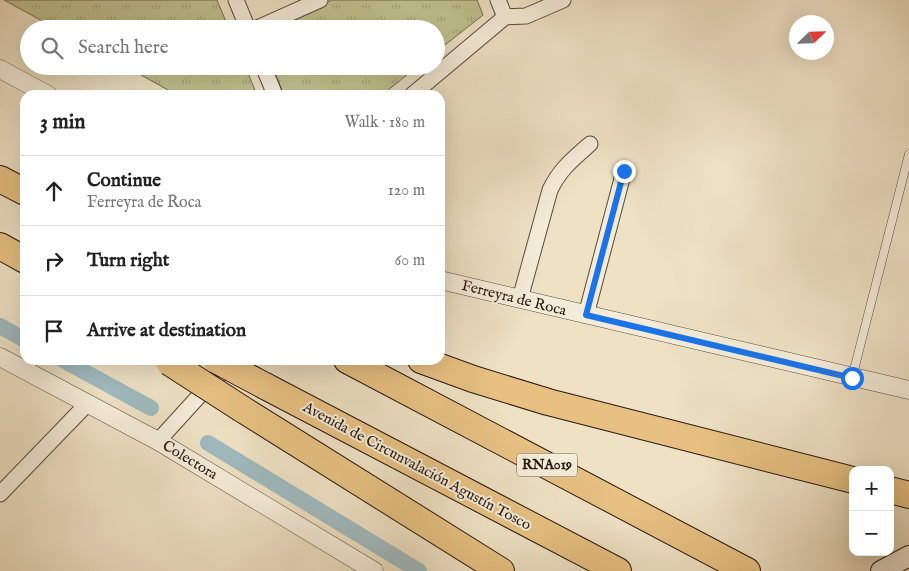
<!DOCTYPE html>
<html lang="en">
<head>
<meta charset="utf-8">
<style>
  body { margin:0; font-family:"IM FELL English",serif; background:#f2f2f2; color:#222 }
  .controls { position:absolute; right:15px; bottom:15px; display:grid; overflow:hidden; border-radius:10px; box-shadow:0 5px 20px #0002 }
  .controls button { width:45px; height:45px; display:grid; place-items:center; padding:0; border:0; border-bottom:1px solid #e0e0e0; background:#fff; color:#222; font:25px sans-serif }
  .compass { position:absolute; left:789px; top:15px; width:45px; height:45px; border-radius:50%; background:#fff; box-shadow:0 5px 20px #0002; rotate:67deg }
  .stop { position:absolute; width:15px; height:15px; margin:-11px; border:4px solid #1a73e8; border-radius:50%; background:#fff }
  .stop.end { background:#1a73e8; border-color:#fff; box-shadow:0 1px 5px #0008 }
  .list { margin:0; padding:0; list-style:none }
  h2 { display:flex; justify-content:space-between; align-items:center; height:65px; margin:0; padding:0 20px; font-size:21px }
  h2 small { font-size:16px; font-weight:400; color:#767676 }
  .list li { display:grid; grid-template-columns:32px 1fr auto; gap:15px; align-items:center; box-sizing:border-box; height:70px; padding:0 20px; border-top:1px solid #e0e0e0 }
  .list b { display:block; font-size:19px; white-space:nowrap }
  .list p { margin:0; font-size:16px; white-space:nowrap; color:#767676 }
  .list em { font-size:16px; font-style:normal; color:#767676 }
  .icon { flex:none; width:28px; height:28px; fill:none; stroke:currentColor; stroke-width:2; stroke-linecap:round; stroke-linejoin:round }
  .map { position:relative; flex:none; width:909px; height:571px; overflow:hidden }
  .search { position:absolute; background:#fff; box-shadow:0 5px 20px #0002; left:20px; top:20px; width:425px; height:55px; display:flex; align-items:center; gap:12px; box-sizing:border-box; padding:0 18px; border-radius:28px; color:#767676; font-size:19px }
  .panel { position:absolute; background:#fff; box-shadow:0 5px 20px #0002; left:20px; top:90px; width:425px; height:275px; border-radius:15px }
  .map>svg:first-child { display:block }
</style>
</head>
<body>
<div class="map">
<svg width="909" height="571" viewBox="0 0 909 571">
  <defs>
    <pattern id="park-tufts" width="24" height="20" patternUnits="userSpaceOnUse" patternTransform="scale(1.25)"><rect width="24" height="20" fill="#c0c18f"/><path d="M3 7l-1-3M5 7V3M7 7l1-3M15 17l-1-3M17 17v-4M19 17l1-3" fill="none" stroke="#a5a57a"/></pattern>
  </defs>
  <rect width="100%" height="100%" fill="#eee1c4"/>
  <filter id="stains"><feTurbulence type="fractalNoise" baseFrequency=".004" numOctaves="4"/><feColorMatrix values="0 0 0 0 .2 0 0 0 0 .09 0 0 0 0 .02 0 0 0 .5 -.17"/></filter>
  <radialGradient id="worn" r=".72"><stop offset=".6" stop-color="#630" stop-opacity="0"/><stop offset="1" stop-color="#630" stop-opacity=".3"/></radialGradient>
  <!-- park -->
  <path fill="url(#park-tufts)" stroke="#746c4e" d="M4,0H217L229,29H57Z
    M332,0H477L483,15L436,52V29H265Z
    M125,66H245L257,95H177Z
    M272,66H418L382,95H284Z"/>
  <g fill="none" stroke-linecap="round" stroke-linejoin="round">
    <!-- canal -->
    <path stroke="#9fbabf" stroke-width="16" d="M0,326L25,340
      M63,360L151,408
      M208,443L419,571"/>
    <defs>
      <path id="service" d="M852,378L909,154"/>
      <path id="minor" d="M236,0L248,29
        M498,0L505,17
        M255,29L320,0
        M263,66L275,95
        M412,95L505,17L526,16L563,0
        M520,299L550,190C560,169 573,159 590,144
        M586,315L624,171
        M158,441L231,361
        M0,494L88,403"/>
      <path id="tertiary" d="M0,69L48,95
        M440,280L909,390
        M0,357L158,441L374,571"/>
      <path id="secondary" d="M881,571L909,556"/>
      <path id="motorway" d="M0,179L25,192
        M0,246L25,260
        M347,360L747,571
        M421,360L473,379L548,402L853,480
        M265,386L618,571
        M242,409L501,571
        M890,490L909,495"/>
    </defs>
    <!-- service casing -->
    <use href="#service" stroke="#594a3c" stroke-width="9"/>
    <!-- minor casing -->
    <use href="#minor" stroke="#594a3c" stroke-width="17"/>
    <!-- tertiary casing -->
    <use href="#tertiary" stroke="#594a3c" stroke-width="19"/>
    <!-- secondary casing -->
    <use href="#secondary" stroke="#27180e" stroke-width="22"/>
    <!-- motorway casing -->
    <use href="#motorway" stroke="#27180e" stroke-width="28"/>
    <!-- service -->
    <use href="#service" stroke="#f4ecd9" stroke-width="8"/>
    <!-- minor -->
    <use href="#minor" stroke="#f4ecd9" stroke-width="15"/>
    <!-- tertiary -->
    <use href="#tertiary" stroke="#f4ecd9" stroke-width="18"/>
    <!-- secondary -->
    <use href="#secondary" stroke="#f4ecd9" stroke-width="20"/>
    <!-- motorway -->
    <use href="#motorway" stroke="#e7c082" stroke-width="26"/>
    <defs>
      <path id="motorway-bridge" d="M216,360L265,386
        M169,362L242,409"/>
    </defs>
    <!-- motorway-bridge casing -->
    <use href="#motorway-bridge" stroke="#27180e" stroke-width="28" stroke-linecap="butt"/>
    <!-- motorway-bridge -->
    <use href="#motorway-bridge" stroke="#e7c082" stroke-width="26"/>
  </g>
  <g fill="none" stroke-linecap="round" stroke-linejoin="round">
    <!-- route -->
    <path stroke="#1a73e8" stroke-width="6" d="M624,171L586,315L852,378"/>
  </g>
  <g text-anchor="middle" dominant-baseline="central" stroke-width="4" stroke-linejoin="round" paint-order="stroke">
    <!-- shield labels -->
    <rect fill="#f4ecd9" stroke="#64584b" stroke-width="1" x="517" y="453.5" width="60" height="23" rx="4"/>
    <g font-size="14" font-weight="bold" fill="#27180e">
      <text x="547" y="465">RNA019</text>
    </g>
    <!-- street labels -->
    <g font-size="15" fill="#27180e" stroke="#f4ecd9">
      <text transform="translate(514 298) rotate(14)">Ferreyra de Roca</text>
      <text transform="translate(190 460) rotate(31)">Colectora</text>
      <text transform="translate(417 466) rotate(28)">Avenida de Circunvalación Agustín Tosco</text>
    </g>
  </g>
  <rect width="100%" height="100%" filter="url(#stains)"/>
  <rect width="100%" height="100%" fill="url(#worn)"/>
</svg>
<div class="controls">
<button>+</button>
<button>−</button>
</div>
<svg class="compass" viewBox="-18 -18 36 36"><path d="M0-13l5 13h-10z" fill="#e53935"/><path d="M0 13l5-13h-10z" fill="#767676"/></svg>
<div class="stop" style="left:852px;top:378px"></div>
<div class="stop end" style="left:624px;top:171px"></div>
<div class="search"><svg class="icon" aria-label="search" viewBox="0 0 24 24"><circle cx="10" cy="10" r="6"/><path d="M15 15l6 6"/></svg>Search here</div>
<section class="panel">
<h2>3 min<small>Walk · 180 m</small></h2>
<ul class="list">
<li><svg class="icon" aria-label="ahead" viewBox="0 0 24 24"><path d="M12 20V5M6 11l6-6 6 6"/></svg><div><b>Continue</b><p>Ferreyra de Roca</p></div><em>120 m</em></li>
<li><svg class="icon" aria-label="right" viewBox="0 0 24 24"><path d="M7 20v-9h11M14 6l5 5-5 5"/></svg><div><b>Turn right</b></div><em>60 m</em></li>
<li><svg class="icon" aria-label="arrive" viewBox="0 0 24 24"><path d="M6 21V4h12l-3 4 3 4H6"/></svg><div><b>Arrive at destination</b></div></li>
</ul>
</section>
</div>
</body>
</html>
